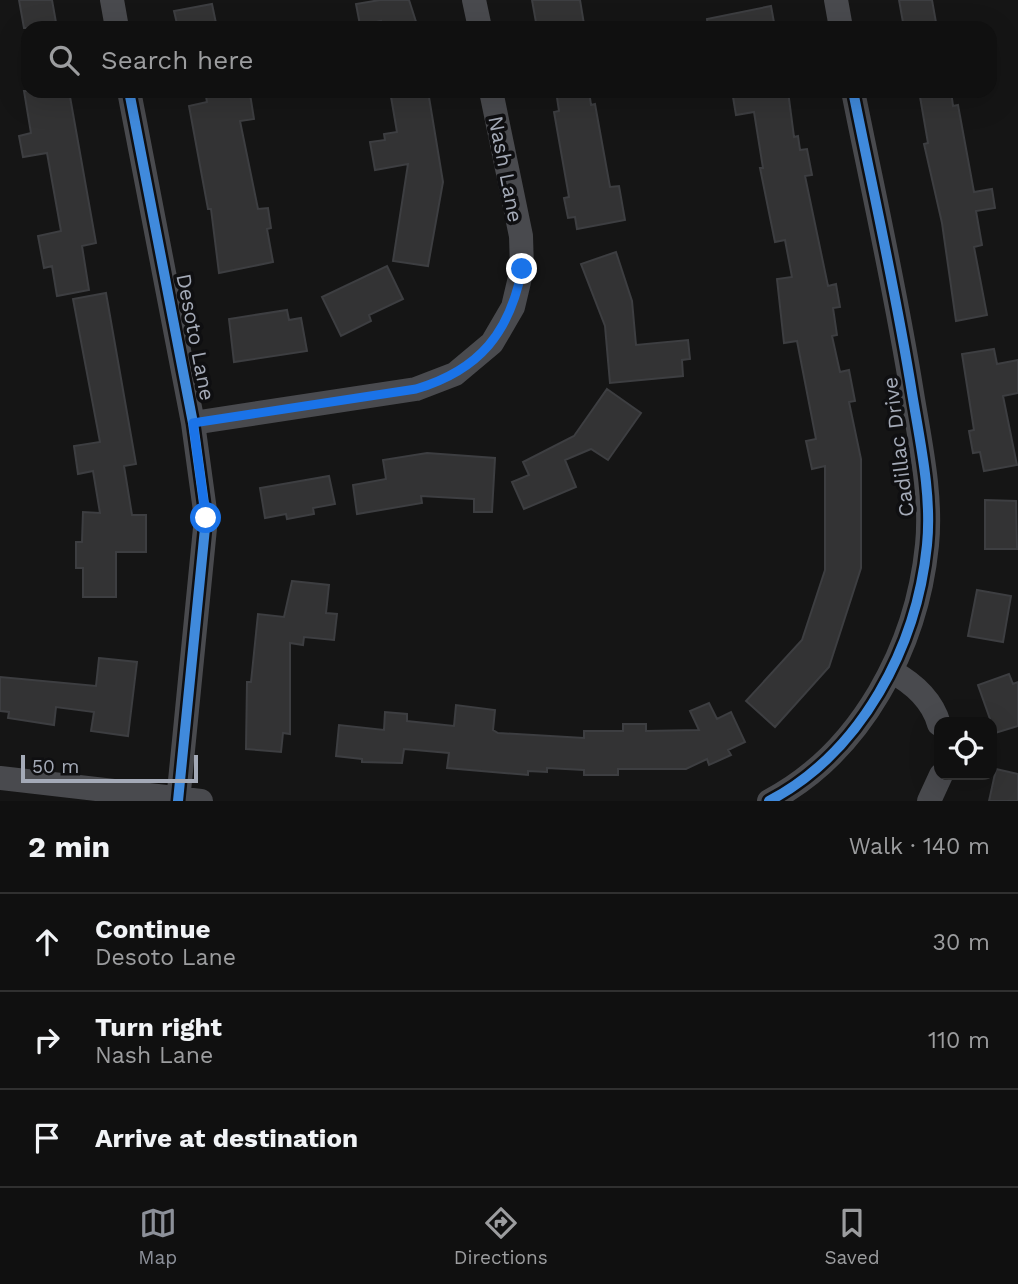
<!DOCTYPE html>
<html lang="en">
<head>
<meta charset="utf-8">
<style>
  body { margin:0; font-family:"Work Sans",sans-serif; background:#191919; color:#f1f3f6 }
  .controls { position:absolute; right:21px; bottom:21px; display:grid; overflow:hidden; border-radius:14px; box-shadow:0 7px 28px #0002 }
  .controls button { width:63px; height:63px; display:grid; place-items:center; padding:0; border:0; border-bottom:2px solid #303030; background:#101010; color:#f1f3f6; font:35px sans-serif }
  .scale { position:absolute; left:21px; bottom:18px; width:177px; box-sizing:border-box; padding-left:7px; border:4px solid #a4aab7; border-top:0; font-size:19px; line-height:24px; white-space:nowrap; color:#a4aab7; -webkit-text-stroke:5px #0f0f11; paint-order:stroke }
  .stop { position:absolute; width:21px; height:21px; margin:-16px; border:5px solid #1a73e8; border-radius:50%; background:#fff }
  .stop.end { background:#1a73e8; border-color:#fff; box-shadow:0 2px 7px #0008 }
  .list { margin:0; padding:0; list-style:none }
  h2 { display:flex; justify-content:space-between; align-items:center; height:91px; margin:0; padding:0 28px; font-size:30px }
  h2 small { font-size:23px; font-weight:400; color:#9c9d9f }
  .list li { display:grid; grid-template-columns:46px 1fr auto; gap:21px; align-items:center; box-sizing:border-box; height:98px; padding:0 28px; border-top:2px solid #303030 }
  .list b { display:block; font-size:26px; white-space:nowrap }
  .list p { margin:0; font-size:23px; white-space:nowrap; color:#9c9d9f }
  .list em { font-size:23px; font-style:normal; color:#9c9d9f }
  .icon { flex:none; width:38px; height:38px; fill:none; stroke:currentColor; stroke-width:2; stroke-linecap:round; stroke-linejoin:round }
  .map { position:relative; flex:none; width:1018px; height:801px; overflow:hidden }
  .search { position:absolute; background:#101010; box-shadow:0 7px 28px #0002; left:21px; right:21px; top:21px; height:77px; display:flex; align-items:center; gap:18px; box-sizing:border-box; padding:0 24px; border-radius:21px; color:#9c9d9f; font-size:26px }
  .sheet { height:385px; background:#101010 }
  nav { display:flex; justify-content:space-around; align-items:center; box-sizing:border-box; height:98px; border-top:2px solid #303030; background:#101010; font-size:19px; color:#9c9d9f }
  nav a { display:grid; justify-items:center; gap:4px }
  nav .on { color:#8c9099 }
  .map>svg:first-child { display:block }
</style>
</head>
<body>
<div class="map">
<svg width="1018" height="801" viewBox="0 0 1018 801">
  <rect width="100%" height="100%" fill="#151515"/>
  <!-- building -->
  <path fill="#333334" stroke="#3d3e41" stroke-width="2" d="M19,0H52L57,28H24Z
    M380,0H409L418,28H382L381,21L360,25L356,4Z
    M532,0H580L584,24L537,28Z
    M899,0H932L937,28H904Z
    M212,4L217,28H178L174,11Z
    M771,6L775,28H708L707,19Z
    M24,91H69L96,243L82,246L89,290L57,296L52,266L44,268L38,236L61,231L47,153L23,157L19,136L31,133Z
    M205,91H234L235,97L250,94L254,119L240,121L258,209L268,208L271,228L267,229L273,262L219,273L211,209H208L189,106L207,102Z
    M390,91H428L443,182L428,266L393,261L408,164L375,170L370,142L385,140L384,134L397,132Z
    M556,91H589L591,105L595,104L610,187L619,186L625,220L577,229L575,217L568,218L564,198L569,197L554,112L559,111Z
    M732,91H788L794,137L798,136L800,150L807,149L812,175L805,176L828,286L836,284L840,307L833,308L837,335L832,336L840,372L849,370L855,401L849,402L861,459V568L829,667L775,727L746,701L802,640L825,570V466L812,469L806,441L816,439L797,341L784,343L777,279L792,277L785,240L775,242L760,168H763L754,112L736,115Z
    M919,91H951L953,106L958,105L974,192L992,189L995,208L976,211L982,245L974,247L987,315L956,321L942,223L924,144L928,143Z
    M616,252L632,301L636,345L688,340L690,359L682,360L683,376L610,383L605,326L581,264Z
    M387,266L403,299L369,315L371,321L341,336L322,297Z
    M106,293L136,464L124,466L132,515H146V552H116V597H83V568H76V542H82L83,512L100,513L93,471L78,474L74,446L100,442L73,299Z
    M287,310L289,320L301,318L307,351L234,362L229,319Z
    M994,349L997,364L1018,360V393L1003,396L1017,465L984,471L980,452L973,453L969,431L974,430L962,354Z
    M607,389L641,413L608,460L591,449L565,460L576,487L524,509L512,482L529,475L523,462L574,436Z
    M427,453L495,458L492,512H474V499L421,496L422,503L357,514L353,485L386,479L383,460Z
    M329,476L335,504L313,508L314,514L287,519L286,514L265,518L260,488Z
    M985,500L1016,501L1017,549H985Z
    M292,581L329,585L326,613L337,614L334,640L304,637L303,645L290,643V734L283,733L281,752L246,749L247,682H251L258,614L284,617Z
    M977,590L1011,596L1003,642L968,636Z
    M99,658L137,662L128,736L91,731L94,712L56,707L54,725L8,718L9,712L0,711V677L96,686Z
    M1009,674L1013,684L1018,682V726L995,733L978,685Z
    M709,703L717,719L731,712L745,742L728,750L731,755L709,765L707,759L686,769H618V775H584V770L547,768V772L528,771V775L447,768L449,753L404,749L402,763L362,762V759L336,756L339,725L384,730L385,712L407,714V721L454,726L456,705L495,710L493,730L498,733L584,738V731H623V724H646V731L699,730L690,711Z
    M996,769L1018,774V801H989Z"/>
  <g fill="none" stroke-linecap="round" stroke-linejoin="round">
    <!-- street -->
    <path stroke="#494a4e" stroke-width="24" d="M112,0L117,28
      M474,0L480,28
      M836,0L841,28
      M129,91L193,423L206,518L178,801
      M193,423L416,389L455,374L492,343L513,307L522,269L521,236L491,91
      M891,671C913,683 932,699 939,724
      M0,778L201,801
      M769,801C862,752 917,646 927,545C932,495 920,442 912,393C896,292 873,191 853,91
      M929,801L941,775"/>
    <defs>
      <path id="cycleway" d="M129,91L193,423L206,518L178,801
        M769,801C862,752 917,646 927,545C932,495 920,442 912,393C896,292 873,191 853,91"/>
    </defs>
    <!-- cycleway casing -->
    <use href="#cycleway" stroke="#0f0f11" stroke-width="15"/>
    <!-- cycleway -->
    <use href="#cycleway" stroke="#408adc" stroke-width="10"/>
  </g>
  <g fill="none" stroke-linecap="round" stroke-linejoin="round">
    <!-- route -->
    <path stroke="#1a73e8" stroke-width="9" d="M206,518L193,423L416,389C480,370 510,332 522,269"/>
  </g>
  <g text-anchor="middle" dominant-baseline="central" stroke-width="7" stroke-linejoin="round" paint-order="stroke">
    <!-- street labels -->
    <g font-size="21" fill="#a4aab7" stroke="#0f0f11">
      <text transform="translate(506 169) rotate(79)">Nash Lane</text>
      <text transform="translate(196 337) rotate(79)">Desoto Lane</text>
      <text transform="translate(898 447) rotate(-97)">Cadillac Drive</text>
    </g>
  </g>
</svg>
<div class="controls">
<button><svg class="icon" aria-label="locate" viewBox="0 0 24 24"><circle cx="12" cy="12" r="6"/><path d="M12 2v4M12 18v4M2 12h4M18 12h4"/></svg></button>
</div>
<div class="scale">50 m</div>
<div class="stop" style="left:206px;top:518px"></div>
<div class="stop end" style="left:522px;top:269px"></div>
<div class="search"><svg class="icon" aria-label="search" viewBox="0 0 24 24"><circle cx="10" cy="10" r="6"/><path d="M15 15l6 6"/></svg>Search here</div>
</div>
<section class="sheet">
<h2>2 min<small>Walk · 140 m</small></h2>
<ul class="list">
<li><svg class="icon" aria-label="ahead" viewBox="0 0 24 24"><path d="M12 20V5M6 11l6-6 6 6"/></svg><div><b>Continue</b><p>Desoto Lane</p></div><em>30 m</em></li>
<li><svg class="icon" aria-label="right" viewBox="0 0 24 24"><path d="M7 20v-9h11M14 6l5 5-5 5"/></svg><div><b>Turn right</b><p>Nash Lane</p></div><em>110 m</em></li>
<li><svg class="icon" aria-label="arrive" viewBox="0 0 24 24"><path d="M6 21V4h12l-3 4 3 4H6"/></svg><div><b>Arrive at destination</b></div></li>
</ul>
</section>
<nav>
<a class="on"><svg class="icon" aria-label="map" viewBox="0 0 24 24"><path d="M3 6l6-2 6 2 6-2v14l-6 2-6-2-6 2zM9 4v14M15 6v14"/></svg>Map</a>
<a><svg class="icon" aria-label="directions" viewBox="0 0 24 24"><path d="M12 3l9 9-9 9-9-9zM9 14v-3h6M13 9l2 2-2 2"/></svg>Directions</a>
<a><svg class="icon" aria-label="saved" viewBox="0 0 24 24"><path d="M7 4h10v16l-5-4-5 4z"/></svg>Saved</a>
</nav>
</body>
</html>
